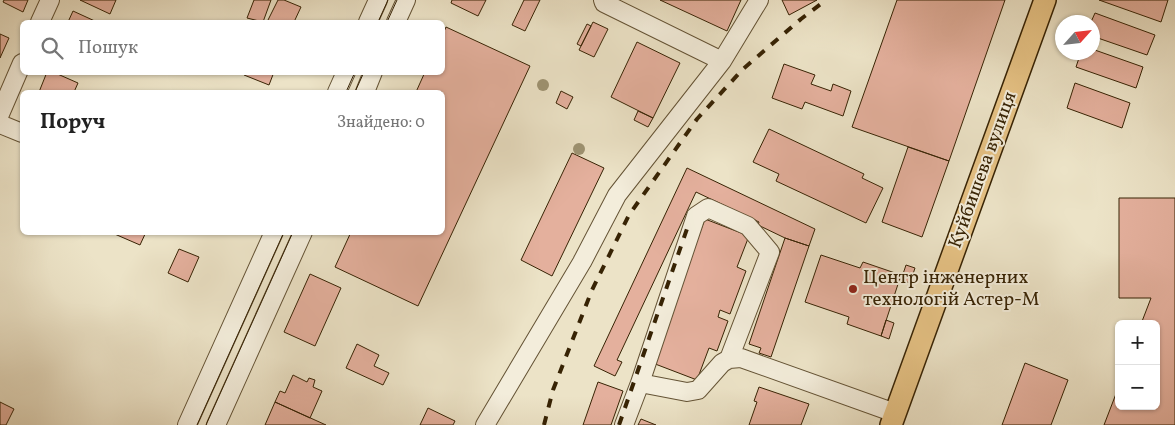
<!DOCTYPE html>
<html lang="uk">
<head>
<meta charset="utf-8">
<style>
  body { margin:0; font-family:Vollkorn,serif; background:#f6f6f6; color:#222 }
  .controls { position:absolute; right:15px; bottom:15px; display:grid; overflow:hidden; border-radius:8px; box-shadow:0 1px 4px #0004 }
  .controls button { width:45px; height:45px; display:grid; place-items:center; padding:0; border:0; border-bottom:1px solid #e0e0e0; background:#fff; color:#222; font:25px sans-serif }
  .compass { position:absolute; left:1055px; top:15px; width:45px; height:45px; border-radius:50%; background:#fff; box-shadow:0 1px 4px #0004; rotate:63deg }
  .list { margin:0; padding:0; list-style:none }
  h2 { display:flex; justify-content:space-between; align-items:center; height:65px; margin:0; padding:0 20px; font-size:21px }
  h2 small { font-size:16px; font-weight:400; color:#767676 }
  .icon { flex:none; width:28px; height:28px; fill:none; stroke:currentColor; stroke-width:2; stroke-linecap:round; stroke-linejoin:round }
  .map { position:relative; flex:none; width:1175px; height:425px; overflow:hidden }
  .search { position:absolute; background:#fff; box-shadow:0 1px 4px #0004; left:20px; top:20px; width:425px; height:55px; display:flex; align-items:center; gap:12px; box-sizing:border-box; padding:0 18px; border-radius:8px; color:#767676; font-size:19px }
  .panel { position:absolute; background:#fff; box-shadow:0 1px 4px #0004; left:20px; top:90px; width:425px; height:145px; border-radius:8px }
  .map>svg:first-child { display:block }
</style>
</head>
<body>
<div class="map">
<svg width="1175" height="425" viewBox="0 0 1175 425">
  <rect width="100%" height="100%" fill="#ece3c7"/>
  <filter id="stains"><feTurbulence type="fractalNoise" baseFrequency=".004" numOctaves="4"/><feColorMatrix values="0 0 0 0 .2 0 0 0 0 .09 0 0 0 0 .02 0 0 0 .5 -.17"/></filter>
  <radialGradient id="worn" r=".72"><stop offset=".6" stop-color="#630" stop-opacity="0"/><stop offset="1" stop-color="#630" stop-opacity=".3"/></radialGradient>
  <!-- building -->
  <path fill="#e4b09d" stroke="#372304" d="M4,0H28L23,12L3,2Z
    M80,0H116L110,14Z
    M254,0H271L263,22L247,18Z
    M278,0H284L301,7L294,22H267Z
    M452,0H486L478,16L451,3Z
    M524,0H540L525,31L512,25Z
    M660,0H741L727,31Z
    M782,0H817L789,15Z
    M897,0H1005L949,161L852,127Z
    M1099,0H1168L1161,22Z
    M73,11L97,22H68Z
    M1095,13L1155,35L1147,55L1092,36V22H1091Z
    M593,22L608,29L594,57L579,50Z
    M587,24L591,26L581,46L577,44Z
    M446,27L530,66L418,306L335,267L351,232H442V92H416L425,72H442V36Z
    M0,34L9,38L0,58Z
    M637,42L680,63L653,118L611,97Z
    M1092,49L1143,67L1136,88L1076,67L1081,52H1092Z
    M784,64L815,75L811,84L831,91L833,84L851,91L843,116L805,102L802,109L772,98Z
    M47,72H53L78,83L74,92H39Z
    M245,72H274L269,85L244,75Z
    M1075,83L1130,103L1122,128L1067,108Z
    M561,91L573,97L567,109L556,103Z
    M638,111L653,118L648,127L634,120Z
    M769,129L864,174L862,178L883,188L866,223L776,181L779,174L753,162Z
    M908,147L949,161L922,237L882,222Z
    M572,153L604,168L552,276L521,260Z
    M687,168L815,229L809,246L785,238L758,225L759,222L696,192L617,360L622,362L615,376L594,366Z
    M1119,198H1175V425H1104L1119,386V406H1156V324H1141L1151,298H1119Z
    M705,219L749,236L737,267L746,271L730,314L720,310L718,317L728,321L717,351L709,348L697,380L650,362Z
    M110,232H146L140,245Z
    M785,238L809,246L771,357L759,353L761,348L749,344Z
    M179,249L199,257L188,282L168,273Z
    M821,255L860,268L863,262L901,275L881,336L847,324L849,317L805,302Z
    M906,265L915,268L910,283L901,280Z
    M310,274L341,288L315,346L284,332Z
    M886,320L894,323L889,339L881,336Z
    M357,344L379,355L374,366L389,373L383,385L346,368Z
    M1025,363L1068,380L1051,425H1002Z
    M293,375L307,382L309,378L315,380L313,387L322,391L310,418L275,402L280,391L285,393Z
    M598,382L623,391L611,425H583Z
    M759,387L809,404L801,425H749L757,402L754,401Z
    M0,402L14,409L6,425H0Z
    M275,402L326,425H265Z
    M428,408L455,421L453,425H420Z
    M641,419L656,425H638Z"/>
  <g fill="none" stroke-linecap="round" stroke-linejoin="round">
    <defs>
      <path id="minor" d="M603,0L604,3L722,61
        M40,22L50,0
        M368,22L378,0
        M396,22L406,0
        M337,92L346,72
        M365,92L373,72
        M0,114L22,63
        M0,124L22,133
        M640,383L696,216L708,208L748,226L770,252L729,359
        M187,425L274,232
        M216,425L303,232
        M485,425L582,262L617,195L722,61L759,0
        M624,425L640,383L687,392L698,390L722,363L729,359L741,358L895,413"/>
      <path id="major" d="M891,425L1045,0"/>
    </defs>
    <!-- minor casing -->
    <use href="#minor" stroke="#645335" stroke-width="20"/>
    <!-- major casing -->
    <use href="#major" stroke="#372304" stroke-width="24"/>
    <!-- minor -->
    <use href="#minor" stroke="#f3eddb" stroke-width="18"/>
    <!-- major -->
    <use href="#major" stroke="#e6c284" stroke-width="21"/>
    <!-- tram -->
    <path stroke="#372304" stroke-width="1" d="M378,22L388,0
      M387,22L397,0
      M346,92L355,72
      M355,92L364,72
      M197,425L284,232
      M206,425L293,232"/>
    <!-- rail -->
    <path stroke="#372304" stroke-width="4" stroke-dasharray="9 9" stroke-linecap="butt" d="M544,425L553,390L592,290L629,215L697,119L743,69L801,19L826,0
      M619,425L688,226"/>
  </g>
  <!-- trees -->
  <g fill="#9e9473">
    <circle cx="543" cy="85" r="6"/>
    <circle cx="579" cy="149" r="6"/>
  </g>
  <!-- markers -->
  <circle fill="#8f2418" stroke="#f3eddb" stroke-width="2" cx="853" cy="289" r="5"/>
  <g text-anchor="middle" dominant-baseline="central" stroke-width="4" stroke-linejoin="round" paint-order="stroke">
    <!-- street labels -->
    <g font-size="19" fill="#372304" stroke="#f3eddb">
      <text transform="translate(983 170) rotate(-70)">Куйбишева вулиця</text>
    </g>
    <!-- poi labels -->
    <g font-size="19" fill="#372304" stroke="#f3eddb" text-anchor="start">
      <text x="863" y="278">Центр інженерних<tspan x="863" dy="22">технологій Астер-М</tspan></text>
    </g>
  </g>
  <rect width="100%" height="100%" filter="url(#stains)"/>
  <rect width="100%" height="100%" fill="url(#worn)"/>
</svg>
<div class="controls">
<button>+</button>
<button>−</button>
</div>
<svg class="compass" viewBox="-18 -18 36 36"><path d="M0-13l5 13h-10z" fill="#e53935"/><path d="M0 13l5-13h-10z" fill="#767676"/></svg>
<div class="search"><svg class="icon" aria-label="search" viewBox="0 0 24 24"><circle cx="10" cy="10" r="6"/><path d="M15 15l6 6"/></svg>Пошук</div>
<section class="panel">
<h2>Поруч<small>Знайдено: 0</small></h2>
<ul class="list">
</ul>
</section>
</div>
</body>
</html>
